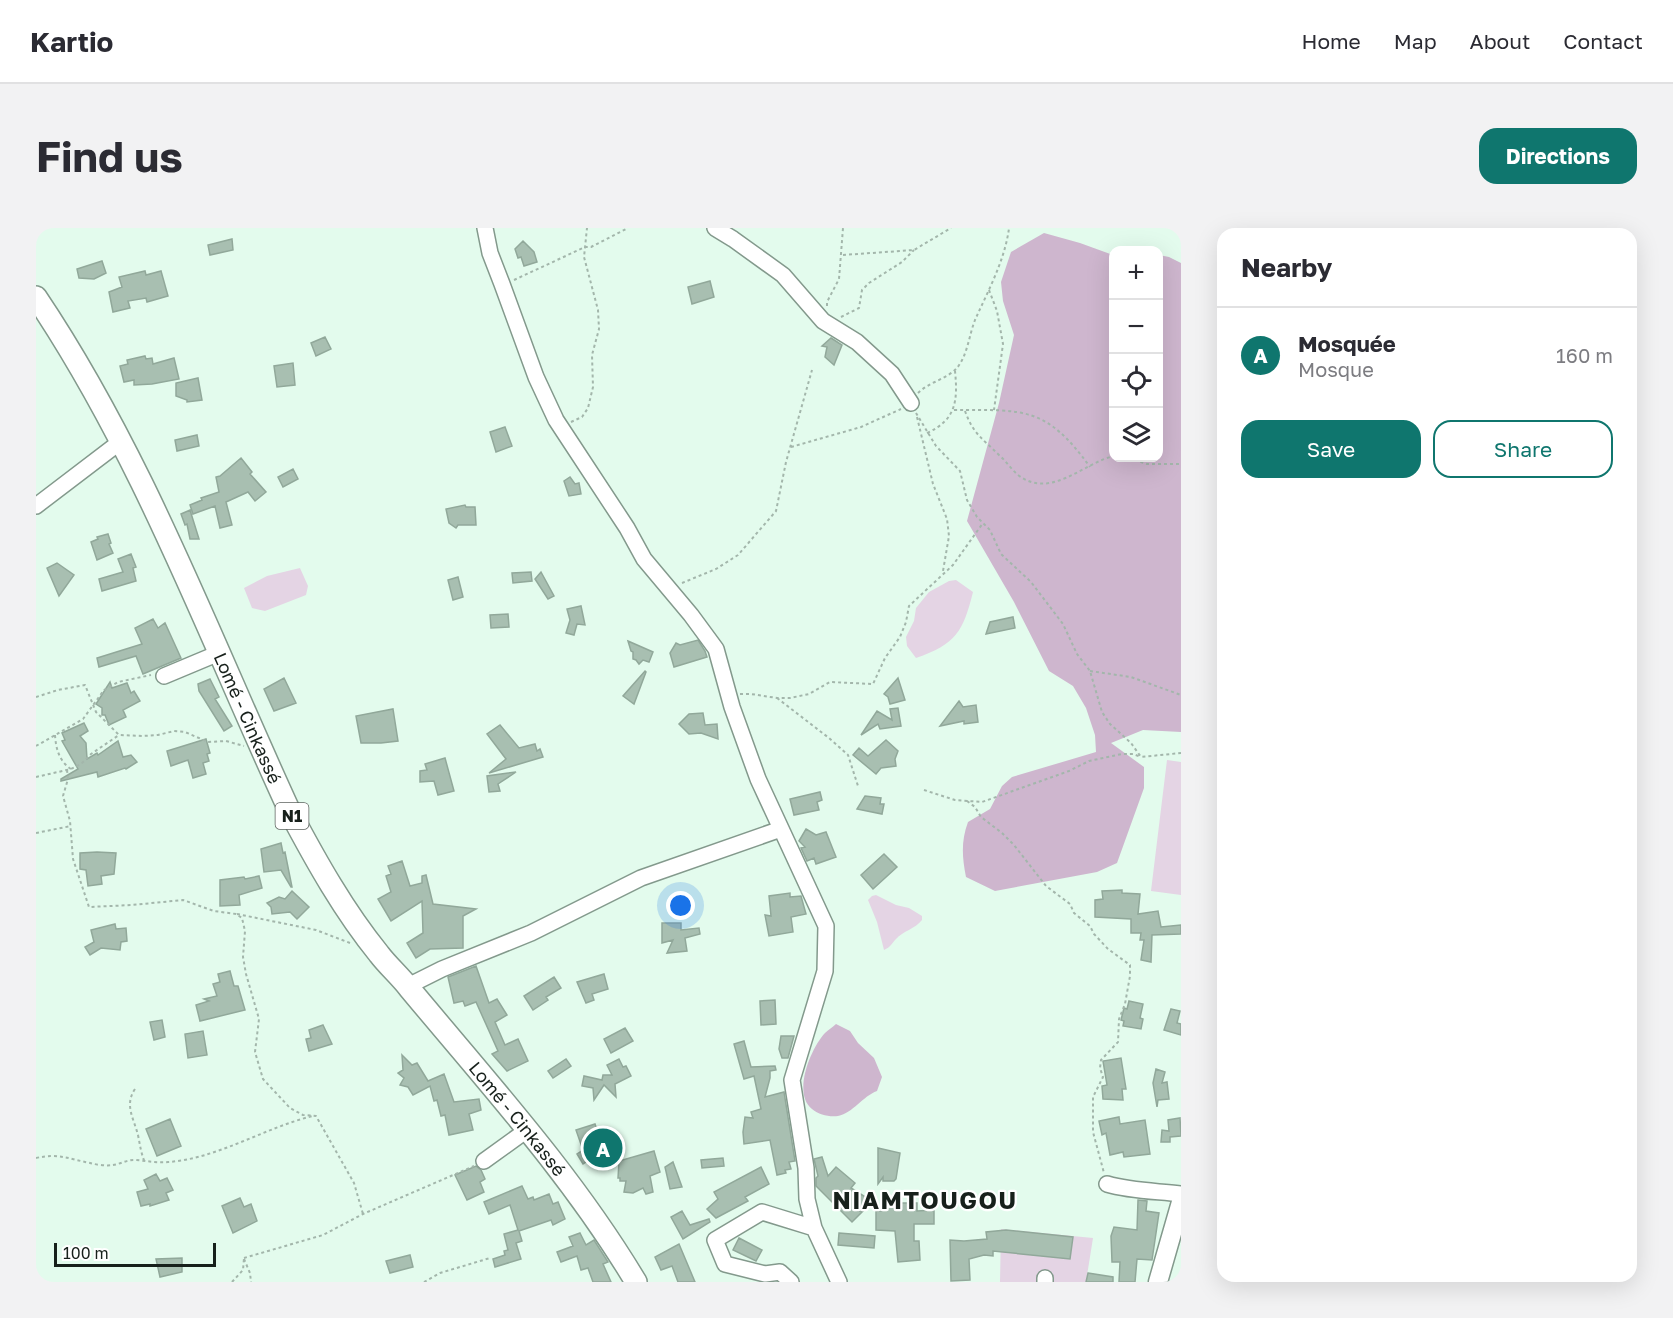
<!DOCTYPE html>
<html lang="en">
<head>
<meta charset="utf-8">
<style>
  body { margin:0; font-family:"Golos Text",sans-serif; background:#f2f2f3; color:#2b2b33 }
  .controls { position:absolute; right:18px; top:18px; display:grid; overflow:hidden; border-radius:12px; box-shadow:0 6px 24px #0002 }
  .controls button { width:54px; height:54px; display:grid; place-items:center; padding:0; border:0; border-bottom:2px solid #e1e1e2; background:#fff; color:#2b2b33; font:30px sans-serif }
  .scale { position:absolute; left:18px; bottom:15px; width:162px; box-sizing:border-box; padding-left:6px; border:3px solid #17201b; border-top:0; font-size:16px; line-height:21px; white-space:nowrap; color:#17201b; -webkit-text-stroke:4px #fff; paint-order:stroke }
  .you { position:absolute; left:645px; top:678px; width:21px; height:21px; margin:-15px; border:4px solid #fff; border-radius:50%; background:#1a73e8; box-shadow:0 0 0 9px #1a73e833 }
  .badge { display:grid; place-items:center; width:39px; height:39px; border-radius:50%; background:#0f766e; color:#fff; font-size:20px; font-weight:700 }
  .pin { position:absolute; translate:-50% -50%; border:3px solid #fff; box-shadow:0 2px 6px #0006 }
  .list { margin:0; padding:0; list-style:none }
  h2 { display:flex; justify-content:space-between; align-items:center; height:78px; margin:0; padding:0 24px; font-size:26px }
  h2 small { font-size:20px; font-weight:400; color:#7c7c81 }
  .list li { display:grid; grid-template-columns:39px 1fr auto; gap:18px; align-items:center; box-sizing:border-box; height:96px; padding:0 24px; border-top:2px solid #e1e1e2 }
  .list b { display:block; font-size:22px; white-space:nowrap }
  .list p { margin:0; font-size:20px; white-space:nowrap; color:#7c7c81 }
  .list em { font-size:20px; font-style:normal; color:#7c7c81 }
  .actions { display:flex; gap:12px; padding:18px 24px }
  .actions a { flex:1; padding:14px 0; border:2px solid #0f766e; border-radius:18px; text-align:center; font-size:21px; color:#0f766e }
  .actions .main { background:#0f766e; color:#fff }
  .icon { flex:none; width:33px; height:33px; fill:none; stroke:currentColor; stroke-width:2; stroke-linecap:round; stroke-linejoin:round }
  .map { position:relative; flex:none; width:1145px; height:1054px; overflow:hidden; border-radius:18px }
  header { display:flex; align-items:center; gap:36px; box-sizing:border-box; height:84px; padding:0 30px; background:#fff; border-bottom:2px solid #e1e1e2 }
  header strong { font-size:28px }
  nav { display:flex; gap:33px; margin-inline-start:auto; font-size:21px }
  .intro { display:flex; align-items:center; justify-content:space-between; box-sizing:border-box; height:144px; padding:0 36px }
  h1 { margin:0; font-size:42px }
  .button { padding:15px 27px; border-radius:18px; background:#0f766e; color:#fff; font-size:21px; font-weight:700 }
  main { display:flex; gap:36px; padding:0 36px }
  aside { flex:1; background:#fff; border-radius:18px; box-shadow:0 6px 24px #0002 }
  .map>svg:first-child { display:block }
</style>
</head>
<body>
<header>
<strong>Kartio</strong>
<nav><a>Home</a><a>Map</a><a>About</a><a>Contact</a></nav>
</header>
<div class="intro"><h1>Find us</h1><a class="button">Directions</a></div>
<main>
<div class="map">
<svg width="1145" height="1054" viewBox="0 0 1145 1054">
  <rect width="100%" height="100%" fill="#e3fbed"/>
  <!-- green -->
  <path fill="#e4d4e4" d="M264,340L272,358L270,367L229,383L216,380L208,360L231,348Z
    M920,352L937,364C927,404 920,416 880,430L871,418L870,409L878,393L880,380L893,364L913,353Z
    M1131,532L1145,534V667L1115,663Z
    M840,667L860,677L873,680L886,688V692C879,701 867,703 860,711C855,716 855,719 848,722L841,694L832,672L836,668Z
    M965,1001L1057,1010L1050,1054H964Z"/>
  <!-- forest -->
  <path fill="#ceb6ce" d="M1008,5L1044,15L1077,27L1078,230H1122L1123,27L1133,29L1145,35V504L1107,502L1075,515L1108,539V560L1081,635L1061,644L959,663L930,649C926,629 925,613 932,594L954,581L966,558L976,549L1060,524L1059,507L1050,480L1037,458L1013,443L978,374L931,293L963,175L978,107L967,73L965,54L975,24Z
    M800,796L814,803L822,815L838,830L846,849L841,863C827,868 817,885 802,888C793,889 783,887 776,881C756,865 775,820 789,805C792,802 797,799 800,796Z"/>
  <!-- building -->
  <path fill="#a8bfb1" stroke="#91a89a" stroke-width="1.5" d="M196,11L197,22L174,27L172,17Z
    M487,13L498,24L501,34L488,38L485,29L482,30L479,21Z
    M66,33L70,45L58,51L43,50L41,41Z
    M109,43L110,47L125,43L132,68L111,74L110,70L92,73L94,80L77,84L73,64L86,59L83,49Z
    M674,53L678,69L656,76L652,59Z
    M289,109L295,121L280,128L275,115Z
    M795,110L806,117L798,137L789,129L791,119L786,118Z
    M109,128L110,131L116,130L117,136L138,130L143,151L116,156L98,157V152L88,154L84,138L92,136L91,132Z
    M257,135L259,157L241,159L238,138Z
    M162,150L166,172L151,174V172L140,168V155Z
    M469,199L476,218L460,224L454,204Z
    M161,207L163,218L141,223L139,212Z
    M205,230L216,244L214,246L230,264L219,273L212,264L190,274L196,297L184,300L179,278L157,286L154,277L166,272L165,270L183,264L180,249L184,248Z
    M257,241L262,251L247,259L242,249Z
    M534,249L539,256L543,255L545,266L533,268L528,253Z
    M429,277L430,279H439L440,297H422L420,300L413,295L410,281Z
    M154,282L163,311H154L151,296L149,297L145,286Z
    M72,306L75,315L73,316L77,325L61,332L55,314L62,311L61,309Z
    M95,326L100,339L97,340L100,353L66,363L63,351L87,344L82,331Z
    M21,335L38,347L23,368L11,340Z
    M495,344L496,353L477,355L476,345Z
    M505,344L518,368L512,371L499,351Z
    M422,349L427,369L417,372L412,352Z
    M545,378L549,397L541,396L538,407L530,405L534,392L531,381Z
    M472,386L473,399L455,400L454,387Z
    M977,389L979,400L950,406L954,394Z
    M117,391L122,400L129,395L145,430L107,446L100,428L63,439L61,430L106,416L99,400Z
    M662,412L669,423L671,429L638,439L634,425L640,415L644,417Z
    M592,413L617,424L613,434L607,432L603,436L600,432L597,431V424L595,423Z
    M609,443L610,444L598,476L587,468Z
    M248,450L260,475L238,483L228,461Z
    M862,450L869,472L854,476L852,469L848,466Z
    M174,451L183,469L179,471L196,498L188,503L163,463L162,456Z
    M74,454L76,460L91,455L95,465L98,463L104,473L87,482L90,489L73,497L69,487H66V480L60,476Z
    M923,473L927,479L940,477L942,494L928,496V493L904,498Z
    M862,480L865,498L844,501L842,496L825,507L841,483L856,492L854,481Z
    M357,481L362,513L345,515H325L320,488Z
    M667,485L669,497L681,496L682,511L665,505L653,506L643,496L653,486Z
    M48,495L52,503L44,508L50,515L51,531L61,525L62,527L82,513L87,529L95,527L101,534L90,541L89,540L62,549L61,544L25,553V551L42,541L26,513L29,512L26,505Z
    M464,497L483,520L499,516L501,523L504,521L507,529L453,545L470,531L451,506Z
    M170,511L174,525L171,526L173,533L167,535L170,546L157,550L152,532L135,538L131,523Z
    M850,512L862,523L859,531L860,538L845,540L840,546L817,527L823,520L832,528Z
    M409,530L418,563L402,567L398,553L384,554V543L391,542L389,536Z
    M480,544L462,556L464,563L453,564L451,548Z
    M784,564L786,572L781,574L783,582L758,587L754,571Z
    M829,568L845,570L844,576H848L846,586L821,581Z
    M770,601L780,607L790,604L800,629L780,636L778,630L771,633L765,620L769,619L763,613Z
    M245,615L247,625L249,624L256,659H255L245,642L228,644L225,621Z
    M61,624L80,625L78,646L65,648L66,656L52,658L50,642L44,641V625Z
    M848,626L861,639L837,661L825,647Z
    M366,633L374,658L386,655V648L390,647L397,676L440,681L427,688V720L394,721L380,730L371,715L387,705L386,673L355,693L342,671L355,664L350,648L355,646L352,638Z
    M223,648L226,660L203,667L204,677L184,678V652L208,649L209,651Z
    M1086,662V665L1104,666L1102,686L1122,683L1125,699L1145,697V706L1116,707L1115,734L1105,732L1108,712H1104L1105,705H1095V691L1059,689V672L1067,671L1066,663Z
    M256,663L273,679L261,691L254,684L236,686L235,679L231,675L243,669L249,671Z
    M754,665V669L765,668L770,686L755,689L757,704L733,708L729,687L735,688L733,668Z
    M626,695H645V702L663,700L664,706L649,710L651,723L631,725L637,712L626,715Z
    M79,696L80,701L90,700L91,713L85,714L84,722L65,720L54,727L49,719L58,714L55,702Z
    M440,738L453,775L461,771L471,787L459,794L469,817L482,811L492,833L471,843L456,826L462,823L440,774L429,778L427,773L418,775L412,749Z
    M194,743L198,758H202L209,782L164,793L160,777L173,773L168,771L181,768L177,756L184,754L182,746Z
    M568,746L572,761L556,766L558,772L550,775L541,754Z
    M518,749L525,760L510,769L512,772L497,782L488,768Z
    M739,772L740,796L725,797L724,773Z
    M1093,773L1107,776L1104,790L1107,791L1105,801L1087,798L1088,793L1085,792L1088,780L1091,781Z
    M1135,781L1144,783L1141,795L1145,796V807L1128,802Z
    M126,792L129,809L118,812L114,794Z
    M287,797L296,816L273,823L270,811L275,810L273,802Z
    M589,800L597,813L575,825L568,811Z
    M167,803L171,827L152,830L149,806Z
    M745,808H758L752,830H746L743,821Z
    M708,813L715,839L739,838L740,842L734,843V850L729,869L748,864L759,933L753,934L755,941L749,942L750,945L741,947L734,912L708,916L707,904L709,889L717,890L715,884L725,881L718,848L708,851L698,816Z
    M366,827L376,837L381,835L392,853L408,846L418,874L443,871L445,882L433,886L437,902L413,907L409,887L405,888L401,872L398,873L394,858L377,867L372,859L364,857L368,850L362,845L367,842Z
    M1085,830L1090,861H1086L1087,872L1067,871L1066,858L1071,857L1067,833Z
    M530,831L535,838L517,850L512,843Z
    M583,831L587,839L590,838L595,848L579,856L580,869L568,857L558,872L557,860L546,858L548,848L566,852L567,847H576L571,837Z
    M1120,841L1129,844L1126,855L1131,854L1133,871L1122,872L1121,879L1117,855Z
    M1083,889L1084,896L1109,892L1114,926L1088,929L1087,924L1074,927L1070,905L1066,907L1063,893Z
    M1144,890L1145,908L1134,909V914H1125L1126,902L1133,903L1132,892Z
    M134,891L145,918L121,928L110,901Z
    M559,896L567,919L553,925L556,930L547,936L541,926L547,922L540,902Z
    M842,920L864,925L860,951L858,953H847V949L842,956Z
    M618,923L624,944L614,948L617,964L610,966L607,960L597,965L588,964L590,953H584V950H582L583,933Z
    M786,929L792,948L800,939L819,955L815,960L831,970L822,983H827L816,994L780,958V950L782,948L778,931Z
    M687,930L688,938L666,940L665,932Z
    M637,934L646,959L634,961L629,939Z
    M440,938L445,942L449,951L444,954L448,964L431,972L419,947Z
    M725,939L733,956L709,969L712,973L680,990L671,981L682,971L678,964Z
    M120,946L124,953L131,950L137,962L130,965L133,972L114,978V976L105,978L101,964L112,961L108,952Z
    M486,958L492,971L497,969L498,972L513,966L517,976L522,974L529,991L517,997L515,992L483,1003L486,1013L480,1015L485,1031L459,1039L457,1031L469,1027L468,1023L472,1022L468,1006L482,1002L474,977L453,986L448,974Z
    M204,970L208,979L215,976L221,993L197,1005L186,978Z
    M853,971H860L859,975H881V983L898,982V996H878V1013H883L884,1032L862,1034L859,1003L840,1002V983H846V979Z
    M1102,972L1111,973L1110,983L1123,985L1116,1032L1101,1031L1099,1054H1083L1084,1034H1076L1075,1008L1078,999L1101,1002Z
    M646,983L654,997L673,991L674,994L647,1011L635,989Z
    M970,1002L1037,1009L1034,1031L957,1023V1028L948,1027L933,1031L934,1052L915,1053L914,1012L928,1013L951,1011L950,1004Z
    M544,1005L550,1017L558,1012L572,1034L567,1036L575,1054H557L552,1040L545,1042L541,1028L525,1034L521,1024L537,1018L533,1009Z
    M803,1005L839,1008L838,1020L802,1017Z
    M703,1010L726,1022L720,1033L697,1022Z
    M643,1016L659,1054H642L636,1038L625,1042L619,1029Z
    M374,1027L377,1039L354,1045L350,1033Z
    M146,1030V1044L124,1049L120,1031Z
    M1052,1045L1077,1049V1054H1050Z"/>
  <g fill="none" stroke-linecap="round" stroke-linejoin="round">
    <defs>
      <path id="minor" d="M449,0L454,25L466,56L500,149L520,192L591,300L608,331L655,387L680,421L696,479L722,551L790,698L789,743L756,852L770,940L771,971L778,1000L803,1054
        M679,0L697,11L747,47L787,93L821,114L856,146L875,175
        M0,278L84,214
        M128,448L183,425
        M372,758L406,741L495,705L605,650L745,601
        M448,933L491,902
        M1071,956C1095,963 1120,963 1145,966
        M755,1054L744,1044L729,1046L689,1036L679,1012L726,984L778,1000
        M1009,1054V1050"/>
      <path id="major" d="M1122,1054L1145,974"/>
      <g id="highway">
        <path id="s1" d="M0,69C107,228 174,411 254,584C280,633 308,683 343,726C352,738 364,748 373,760C452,855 536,947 600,1054"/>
      </g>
    </defs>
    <!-- minor casing -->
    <use href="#minor" stroke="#83998c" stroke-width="18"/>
    <!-- major casing -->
    <use href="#major" stroke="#83998c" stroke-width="21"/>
    <!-- highway casing -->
    <use href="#highway" stroke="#83998c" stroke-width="24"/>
    <!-- path -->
    <path stroke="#a3b6ab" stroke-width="2" stroke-dasharray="3 3" stroke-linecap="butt" d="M807,27L878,22L915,0
      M478,52L549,19H555L592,0
      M953,62L961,83L967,116L958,182
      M791,78V74L803,51L807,0
      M805,89L823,80L826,62L833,55L866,34L878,22
      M882,165C893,154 911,151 921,140C932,126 933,107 939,92C952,63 969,32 973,0
      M918,182C988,182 1010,178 1054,239
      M929,183C937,206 947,211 963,227C970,233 975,241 982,247C1015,272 1047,235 1078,228
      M880,185L900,218L924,243L931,272L941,289L954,302L965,326L995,354L1027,396L1041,426L1054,443L1066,484L1074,496L1095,515L1105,529L1145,525
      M881,189L897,256L911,291L913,308L907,343
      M535,194L546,189L552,180L557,159L556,127L563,101L562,82L548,29L551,0
      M891,205C920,192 922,173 919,143
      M755,219L825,199L865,181
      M1093,230L1111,236H1145
      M646,355L680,341L702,327L740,283L750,234L776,142
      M1054,443L1095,449L1145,467
      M704,466H715L741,470H754L773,466L794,454L837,456L849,430L864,409L870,394L873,378L917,337L947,295
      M0,469L22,462L49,457L60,484L83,507L106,508L122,507L138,503L149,504L172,514L190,513L208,518
      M741,470L793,510L812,527L822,558
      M19,507C20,521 23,533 35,541
      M0,518L47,491L68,462L82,454L115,447
      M31,542L32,551L27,568L34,593L37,631L53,679L96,677L147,672L178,683L200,686L206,690L209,703L207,729L210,746L223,791L219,824L227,851L254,880L267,887L280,888L318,955L327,986
      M0,549L35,541L45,536L55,526L83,507
      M888,562L919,572L946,574L1033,543L1053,533L1086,526H1097L1105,529
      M931,573L939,579L945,589L966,605L978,617L1010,658L1034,676L1038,685L1054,698L1058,706L1072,721L1094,737V748L1089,776L1083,791L1082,814L1065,832L1064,840L1067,849L1057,869V904L1068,945
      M0,605L35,598
      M201,686L280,702L314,715
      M99,861C88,877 98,891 102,907C104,917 105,925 109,935
      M0,930C23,925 33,931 54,935C61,937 71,938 77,937C85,936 92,931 100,932C111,933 121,935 132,934C181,931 230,899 277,888
      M208,1030L287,1007L327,986L438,938
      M208,1031L214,1045L215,1054
      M196,1054L207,1042L208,1030
      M388,1054L404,1045L454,1030"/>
    <!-- minor -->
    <use href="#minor" stroke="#fff" stroke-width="15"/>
    <!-- major -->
    <use href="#major" stroke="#fff" stroke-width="18"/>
    <!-- highway -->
    <use href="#highway" stroke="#fff" stroke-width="21"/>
  </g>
  <g text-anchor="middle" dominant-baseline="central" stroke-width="4.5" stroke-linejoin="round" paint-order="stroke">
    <!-- shield labels -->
    <rect fill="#fff" stroke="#5d635f" stroke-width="1.5" x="239.5" y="575" width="33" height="26" rx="4.5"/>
    <g font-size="16" font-weight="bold" fill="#17201b">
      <text x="256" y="588">N1</text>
    </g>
    <!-- street labels -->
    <g font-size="18" fill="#17201b" stroke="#fff">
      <text stroke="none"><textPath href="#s1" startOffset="472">Lomé - Cinkassé</textPath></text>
      <text stroke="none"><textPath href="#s1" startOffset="958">Lomé - Cinkassé</textPath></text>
    </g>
    <!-- district labels -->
    <g font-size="24" font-weight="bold" letter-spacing="1.5" fill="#17201b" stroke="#fff">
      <text x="889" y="971">NIAMTOUGOU</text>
    </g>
  </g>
</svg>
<div class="controls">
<button>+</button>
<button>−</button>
<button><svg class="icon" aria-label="locate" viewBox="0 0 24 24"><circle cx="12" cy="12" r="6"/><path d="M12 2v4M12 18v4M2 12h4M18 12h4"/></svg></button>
<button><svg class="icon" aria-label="layers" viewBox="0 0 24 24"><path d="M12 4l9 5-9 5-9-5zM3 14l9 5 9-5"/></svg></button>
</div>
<div class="scale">100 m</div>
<div class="you"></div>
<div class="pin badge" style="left:567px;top:920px">A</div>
</div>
<aside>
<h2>Nearby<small></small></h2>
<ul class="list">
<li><span class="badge">A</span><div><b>Mosquée</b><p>Mosque</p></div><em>160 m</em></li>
</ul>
<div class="actions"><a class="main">Save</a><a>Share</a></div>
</aside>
</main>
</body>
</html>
